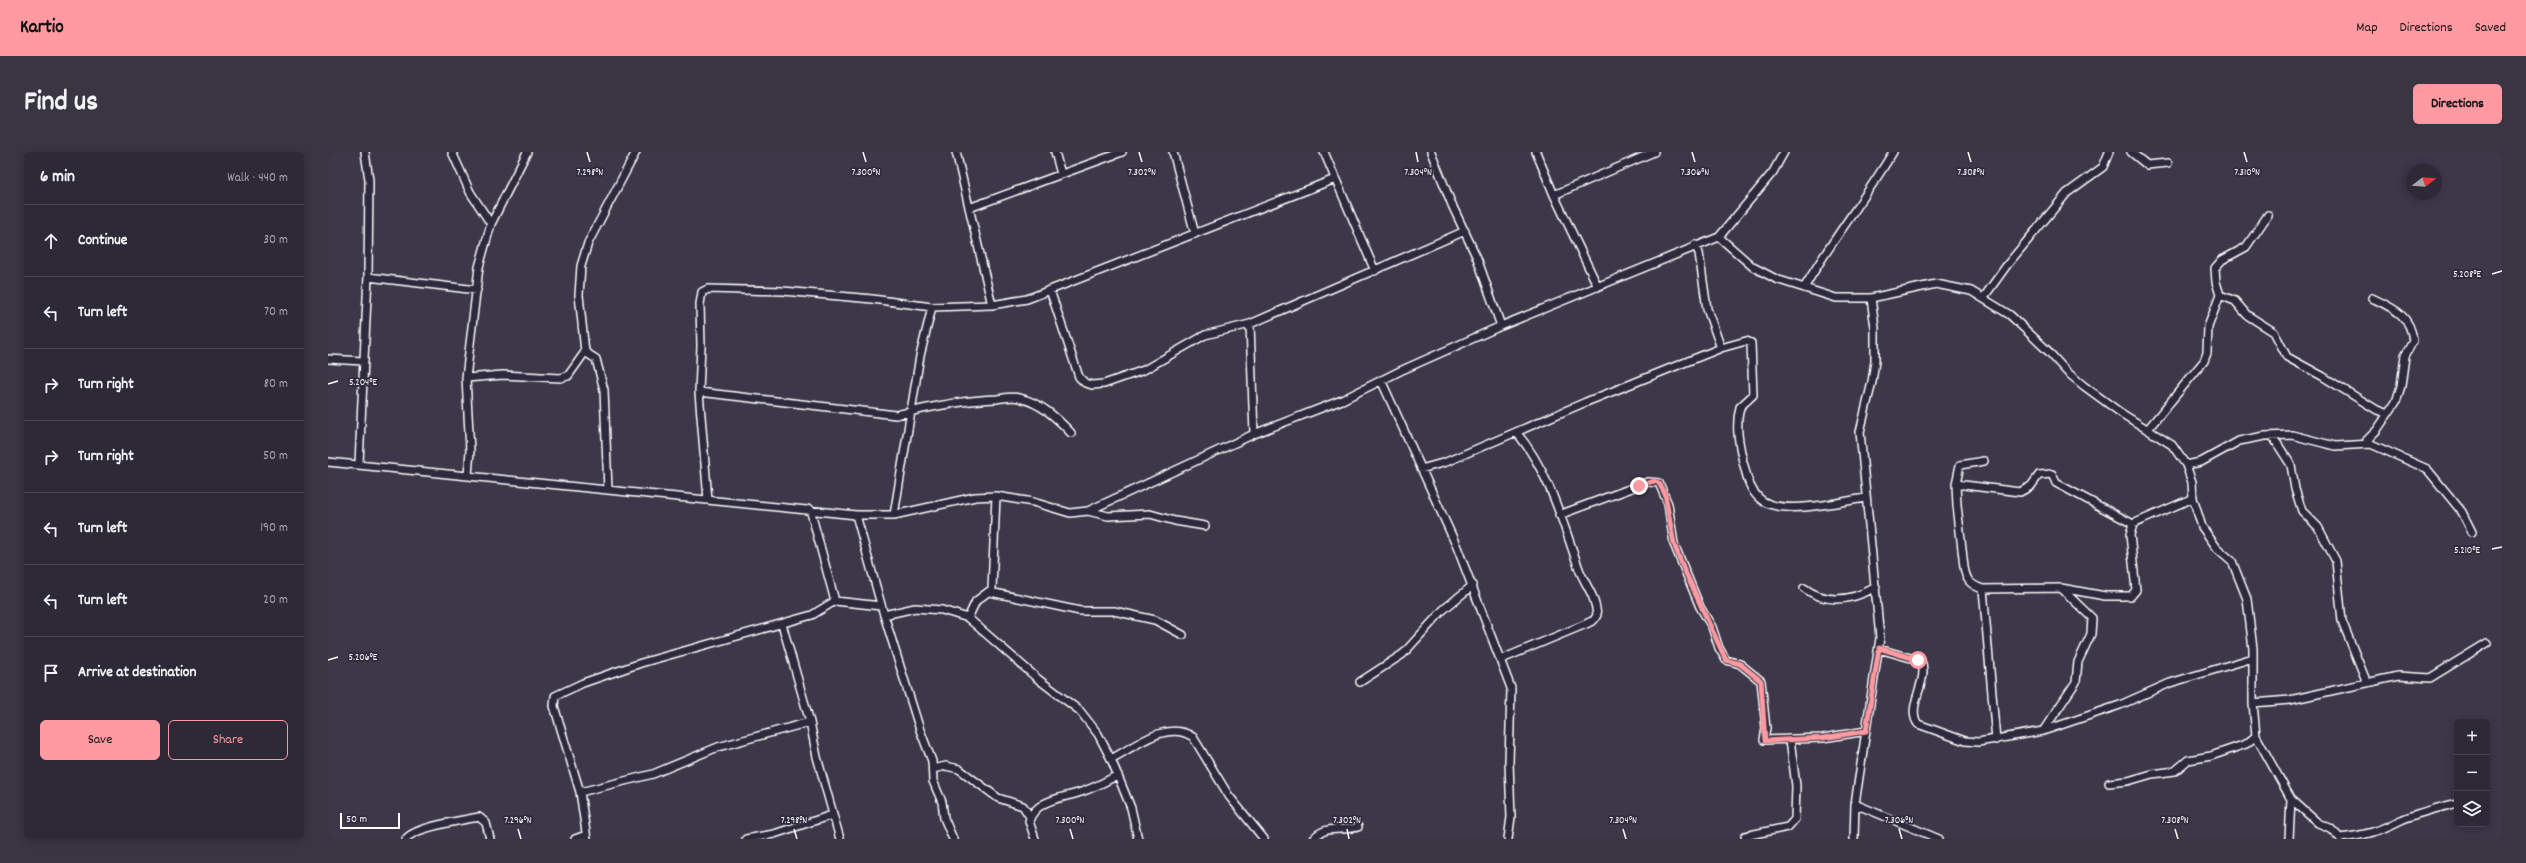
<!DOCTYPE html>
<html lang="en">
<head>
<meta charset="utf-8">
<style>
  body { margin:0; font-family:Dekko,sans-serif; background:#393542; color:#f1f3f6 }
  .controls { position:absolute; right:12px; bottom:12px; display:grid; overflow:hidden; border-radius:6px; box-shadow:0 2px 10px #0003 }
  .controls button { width:36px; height:36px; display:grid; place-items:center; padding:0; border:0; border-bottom:1px solid #484552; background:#2d2937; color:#f1f3f6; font:20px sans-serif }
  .compass { position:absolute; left:2078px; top:12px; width:36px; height:36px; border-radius:50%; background:#2d2937; box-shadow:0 2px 10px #0003; rotate:73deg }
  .scale { position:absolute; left:12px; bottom:10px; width:60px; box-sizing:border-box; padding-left:4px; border:2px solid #fff; border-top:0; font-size:11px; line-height:14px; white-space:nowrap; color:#fff; -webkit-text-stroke:3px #2f2a3d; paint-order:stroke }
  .stop { position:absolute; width:12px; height:12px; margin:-9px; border:3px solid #ff9aa2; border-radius:50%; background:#fff }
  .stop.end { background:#ff9aa2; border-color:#fff; box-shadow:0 1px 4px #0008 }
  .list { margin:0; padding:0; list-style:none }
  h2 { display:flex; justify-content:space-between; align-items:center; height:52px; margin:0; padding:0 16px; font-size:17px }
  h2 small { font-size:13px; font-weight:400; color:#a7a6ad }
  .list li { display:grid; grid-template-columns:26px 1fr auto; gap:12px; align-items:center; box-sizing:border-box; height:72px; padding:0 16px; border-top:1px solid #484552 }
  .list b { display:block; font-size:15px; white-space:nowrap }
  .list em { font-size:13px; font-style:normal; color:#a7a6ad }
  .actions { display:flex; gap:8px; padding:12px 16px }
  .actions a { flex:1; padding:9px 0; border:1px solid #ff9aa2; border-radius:6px; text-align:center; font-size:14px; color:#ff9aa2 }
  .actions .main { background:#ff9aa2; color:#111 }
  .icon { flex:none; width:22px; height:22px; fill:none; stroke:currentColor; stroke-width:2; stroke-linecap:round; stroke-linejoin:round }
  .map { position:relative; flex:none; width:2174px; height:687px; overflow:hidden; border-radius:6px }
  header { display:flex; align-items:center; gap:24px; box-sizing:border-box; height:56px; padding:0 20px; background:#ff9aa2; color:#111 }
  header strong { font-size:19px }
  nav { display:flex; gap:22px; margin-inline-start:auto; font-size:14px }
  .intro { display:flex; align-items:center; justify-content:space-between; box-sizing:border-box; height:96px; padding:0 24px }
  h1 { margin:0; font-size:28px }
  .button { padding:10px 18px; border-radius:6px; background:#ff9aa2; color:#111; font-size:14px; font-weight:700 }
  main { display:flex; gap:24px; padding:0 24px }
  aside { flex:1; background:#2d2937; border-radius:6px; box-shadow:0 2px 10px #0003 }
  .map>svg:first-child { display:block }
</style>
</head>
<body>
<header>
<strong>Kartio</strong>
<nav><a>Map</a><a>Directions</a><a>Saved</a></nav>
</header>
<div class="intro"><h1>Find us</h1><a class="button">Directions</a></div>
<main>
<aside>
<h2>6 min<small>Walk · 440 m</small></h2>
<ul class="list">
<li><svg class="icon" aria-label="ahead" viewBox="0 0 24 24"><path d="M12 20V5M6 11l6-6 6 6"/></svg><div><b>Continue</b></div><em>30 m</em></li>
<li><svg class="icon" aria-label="left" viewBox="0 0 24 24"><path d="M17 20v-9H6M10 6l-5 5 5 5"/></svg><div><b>Turn left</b></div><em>70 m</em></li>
<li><svg class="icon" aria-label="right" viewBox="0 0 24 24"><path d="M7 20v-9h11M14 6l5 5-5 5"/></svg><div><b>Turn right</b></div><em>80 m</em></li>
<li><svg class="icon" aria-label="right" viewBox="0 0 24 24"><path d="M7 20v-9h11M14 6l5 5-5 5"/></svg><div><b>Turn right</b></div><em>50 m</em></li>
<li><svg class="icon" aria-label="left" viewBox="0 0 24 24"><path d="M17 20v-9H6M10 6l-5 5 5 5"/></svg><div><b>Turn left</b></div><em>190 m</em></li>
<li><svg class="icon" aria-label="left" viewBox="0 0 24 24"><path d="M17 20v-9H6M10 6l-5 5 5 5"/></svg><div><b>Turn left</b></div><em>20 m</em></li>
<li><svg class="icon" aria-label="arrive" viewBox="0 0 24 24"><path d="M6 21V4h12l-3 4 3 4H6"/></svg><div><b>Arrive at destination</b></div></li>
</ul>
<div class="actions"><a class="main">Save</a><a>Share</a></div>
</aside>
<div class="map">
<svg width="2174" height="687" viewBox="0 0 2174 687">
  <rect width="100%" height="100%" fill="#3c3749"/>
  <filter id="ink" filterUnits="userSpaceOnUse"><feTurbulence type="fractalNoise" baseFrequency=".025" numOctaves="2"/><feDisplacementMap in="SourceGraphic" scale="8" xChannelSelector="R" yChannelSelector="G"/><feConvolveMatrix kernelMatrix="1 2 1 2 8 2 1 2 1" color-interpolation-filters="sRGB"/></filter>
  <g filter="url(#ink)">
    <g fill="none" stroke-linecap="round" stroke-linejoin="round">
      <defs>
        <path id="street" d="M37,0L41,28L40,125L149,138
          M124,0L142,40L163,72
          M628,0L664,153
          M727,0L733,22
          M845,0L867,82
          M996,0L1047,119
          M1103,0L1124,53L1149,106L1173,174
          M1208,0L1226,43L1270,135
          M1803,0L1819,13L1840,11
          M1226,43L1326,0
          M641,56L794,0
          M1391,85L1425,115L1448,127L1508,146H1543L1608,132L1643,139L1682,163L1720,199L1739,220L1756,234L1793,261L1844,293L1858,313L1864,330L1865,346L1874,375L1889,396L1904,409L1919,447L1925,497V551L1928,584L1963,647L1990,671L2002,676L2013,687
          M1367,93L1371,101L1379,157L1393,196
          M1476,136C1503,89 1537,47 1565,0
          M722,138L751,225L757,231L764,233L776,232L816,218L877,183L922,172L1137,79
          M1892,143L1907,149L1919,163L1946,180L1959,205L1994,224L2049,258L2060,262
          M1656,145L1679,113L1739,41L1775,15L1781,0
          M922,172L926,282
          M257,200L268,207L276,238L280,338
          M0,207L35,209
          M138,226L175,223L232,226L240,224L257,200L251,143L253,114L260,91L308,0
          M1053,228L1129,395L1183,536L1181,611L1183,665L1180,687
          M371,240L568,263C601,255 635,248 669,247C676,246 684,244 691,246C713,251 728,265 743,281
          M1820,277L1876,209L1879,201L1880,175L1892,143L1888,130L1887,116L1894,108L1918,95L1940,63
          M1945,285L1963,313L1967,337L1974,359L1990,375L2008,409L2014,469L2039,531
          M2043,292L2039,288L2049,278L2068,250L2073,234L2077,204L2085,189C2083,163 2065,156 2044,146
          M1656,309L1632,313L1628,332L1629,353L1636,415C1638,428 1642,433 1655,437L1733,436L1777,444H1803L1808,438L1802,383L1805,372
          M0,310L528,363H566L647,345L668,344L705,350L742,361L760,359L926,282L1014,248L1072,219L1173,174L1391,85L1445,20L1456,0
          M31,311L40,125
          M1858,313L1873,310L1911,289L1937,284L1964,283L2007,294L2043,292L2099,317L2134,360L2144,380
          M1093,317L1118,310L1258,250L1393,196L1418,189L1423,191L1425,243L1412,255C1407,275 1411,291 1415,310C1419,323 1420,336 1431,346C1450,365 1511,350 1537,346
          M140,323L142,299L138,226L151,115L163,72L199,0
          M1628,332L1692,340L1703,334L1711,323L1724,322L1728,331L1805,372
          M380,348L371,240L373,194L372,152L374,140L380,137L455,139L544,147L604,155L664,153L699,147L1007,27
          M760,359L780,364L822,362L847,369L877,374
          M528,363L556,463L592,578L604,609L605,629L614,650L616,666L625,687
          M566,363L592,204L604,155
          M1231,363L1320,330L1331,331L1340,352L1346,392L1372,455L1384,475L1391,496L1398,508L1412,512L1433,529L1438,576L1436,588L1495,586L1538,579
          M1805,372L1865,346
          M1476,436C1499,453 1525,448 1548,435
          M1655,437L1668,588
          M662,440L752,459H786L827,468L855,483
          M507,449L553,454
          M556,463L587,456L614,458L640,466L710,527L752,559L770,582L783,607L803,656L810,687
          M640,466L648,449L664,437L668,344
          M454,472L482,570L489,605L512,687
          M1551,497L1593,509C1602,528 1577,555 1590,572L1637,589L1650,590L1715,579L1792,553L1842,531L1925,506
          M1174,507L1258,472L1266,468L1269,463C1267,442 1258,435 1251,417C1235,371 1220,317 1188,280
          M1032,530L1075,502L1115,458L1145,433
          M1925,551L1962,548L2070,524L2102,526L2159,491
          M1715,579L1748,530L1750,510L1763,482L1764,466L1734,437
          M783,607C806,595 840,567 865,585L901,644L936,687
          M605,617L618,614L631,617L670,646L695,654L702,665
          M1781,631L1800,629L1824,622L1847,619L1860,608L1883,604L1918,592L1928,584
          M252,640L325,622L390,595L482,570
          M1527,652L1611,687
          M1417,684L1460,675L1467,667L1468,634L1462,587
          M2012,686C2039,683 2049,680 2073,668C2090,660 2111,656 2129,651
          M78,687C86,675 136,668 151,665L158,671L162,687
          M247,687L258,683
          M259,687L252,640L226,554L227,544L255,531L313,511L484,463L507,449L482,357
          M418,687L446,682L504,663
          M707,687L701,669C708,647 736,646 753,640C766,636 778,629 790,623
          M985,687C998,672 1013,680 1030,675
          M1526,687L1527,652L1552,486L1532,280L1544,230L1547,209V176L1543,146
          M1961,687L1963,647"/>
      </defs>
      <!-- street casing -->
      <use href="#street" stroke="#fff" stroke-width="10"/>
      <!-- street -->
      <use href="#street" stroke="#2f2a3d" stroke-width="7"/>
    </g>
  </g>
  <g fill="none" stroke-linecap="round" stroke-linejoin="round" filter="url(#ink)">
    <!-- route -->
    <path stroke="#ff9aa2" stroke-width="5" d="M1311,334L1326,329L1331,331L1337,342L1346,392L1355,415L1398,508L1412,512L1433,529L1437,589L1495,586L1538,579L1551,496L1590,508"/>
  </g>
  <!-- ticks -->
  <path fill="none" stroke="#fff" stroke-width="1.5" d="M259,0L262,10M535,0L538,10M811,0L814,10M1088,0L1090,10M1364,0L1367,10M1640,0L1643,10M1916,0L1919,10M2164,122L2174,119M0,232L10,229M2164,397L2174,395M0,508L10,505M190,677L193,687M466,677L469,687M742,677L745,687M1019,677L1021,687M1295,677L1298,687M1571,677L1574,687M1847,677L1850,687"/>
  <g font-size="10" text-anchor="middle" fill="#fff" stroke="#2f2a3d" stroke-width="3.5" stroke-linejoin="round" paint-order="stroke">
    <text x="262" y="23">7.298°N</text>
    <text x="538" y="23">7.300°N</text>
    <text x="814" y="23">7.302°N</text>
    <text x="1090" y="23">7.304°N</text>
    <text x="1367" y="23">7.306°N</text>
    <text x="1643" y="23">7.308°N</text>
    <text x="1919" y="23">7.310°N</text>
    <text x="2139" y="125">5.208°E</text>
    <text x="35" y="233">5.204°E</text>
    <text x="2139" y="401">5.210°E</text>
    <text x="35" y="508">5.206°E</text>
    <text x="190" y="671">7.296°N</text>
    <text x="466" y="671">7.298°N</text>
    <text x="742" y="671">7.300°N</text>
    <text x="1019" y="671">7.302°N</text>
    <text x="1295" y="671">7.304°N</text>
    <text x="1571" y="671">7.306°N</text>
    <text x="1847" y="671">7.308°N</text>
  </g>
</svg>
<div class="controls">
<button>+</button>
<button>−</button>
<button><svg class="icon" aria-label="layers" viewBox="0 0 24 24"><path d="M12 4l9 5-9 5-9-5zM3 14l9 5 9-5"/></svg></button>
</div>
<svg class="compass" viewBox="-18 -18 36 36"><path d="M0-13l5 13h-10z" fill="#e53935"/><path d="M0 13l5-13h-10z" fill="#a7a6ad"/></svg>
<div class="scale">50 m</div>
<div class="stop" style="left:1590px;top:508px"></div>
<div class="stop end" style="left:1311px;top:334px"></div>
</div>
</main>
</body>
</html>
